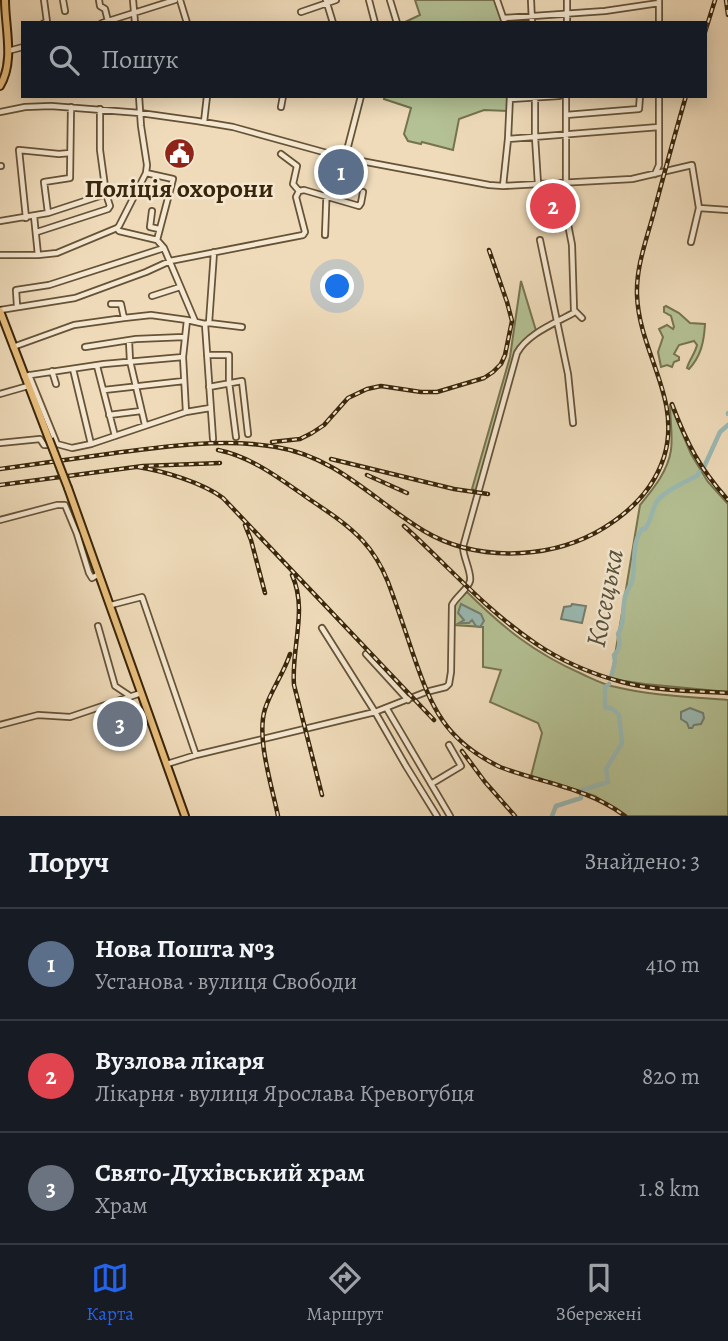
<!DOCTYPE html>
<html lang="uk">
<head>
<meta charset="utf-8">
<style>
  body { margin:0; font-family:Alegreya,serif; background:#20242c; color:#f1f3f6 }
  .you { position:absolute; left:338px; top:287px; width:24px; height:24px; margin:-18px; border:5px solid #fff; border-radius:50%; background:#1a73e8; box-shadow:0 0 0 10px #1a73e833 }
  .badge { display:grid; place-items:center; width:46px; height:46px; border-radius:50%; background:#2563eb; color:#fff; font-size:23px; font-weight:700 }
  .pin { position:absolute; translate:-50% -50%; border:4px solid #fff; box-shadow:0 2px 7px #0006 }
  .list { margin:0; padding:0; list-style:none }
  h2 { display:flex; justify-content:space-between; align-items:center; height:91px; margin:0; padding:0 28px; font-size:30px }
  h2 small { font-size:23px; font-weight:400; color:#9ea1a6 }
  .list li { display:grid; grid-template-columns:46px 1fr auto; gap:21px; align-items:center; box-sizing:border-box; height:112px; padding:0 28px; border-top:2px solid #363941 }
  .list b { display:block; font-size:26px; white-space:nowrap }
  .list p { margin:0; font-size:23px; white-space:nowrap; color:#9ea1a6 }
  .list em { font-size:23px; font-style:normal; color:#9ea1a6 }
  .icon { flex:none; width:38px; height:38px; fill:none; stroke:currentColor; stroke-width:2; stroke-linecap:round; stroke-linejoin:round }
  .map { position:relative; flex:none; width:728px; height:816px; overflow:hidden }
  .search { position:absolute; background:#171b24; box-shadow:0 4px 18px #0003; left:21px; right:21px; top:21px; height:77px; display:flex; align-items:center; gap:18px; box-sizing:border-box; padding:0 24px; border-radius:0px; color:#9ea1a6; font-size:26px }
  .sheet { height:427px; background:#171b24 }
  nav { display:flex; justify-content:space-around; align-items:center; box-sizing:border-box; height:98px; border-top:2px solid #363941; background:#171b24; font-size:19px; color:#9ea1a6 }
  nav a { display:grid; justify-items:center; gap:4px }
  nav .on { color:#2563eb }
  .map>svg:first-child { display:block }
</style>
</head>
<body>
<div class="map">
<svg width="728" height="816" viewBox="0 0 728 816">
  <rect width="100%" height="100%" fill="#efdbba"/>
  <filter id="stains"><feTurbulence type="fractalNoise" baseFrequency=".00286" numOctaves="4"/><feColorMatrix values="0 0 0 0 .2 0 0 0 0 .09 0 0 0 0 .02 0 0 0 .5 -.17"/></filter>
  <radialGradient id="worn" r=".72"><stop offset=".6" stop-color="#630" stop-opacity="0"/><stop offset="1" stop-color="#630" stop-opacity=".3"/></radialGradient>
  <!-- green -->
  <path fill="#b4c194" stroke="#76744f" stroke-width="2" d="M415,0H495L503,23H403L420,15Z
    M385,96H508V111L484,110L459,119L453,150L422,142L421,144L408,141L404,134L411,108L384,99Z
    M521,281L537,334L519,349L477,491L472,489L510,357Z
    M666,306L679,313L690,323L705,324C704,342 701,356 689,369L687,368C689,360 695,354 697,345L694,341L679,345L674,354L679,357V360L674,362L672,367L667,365L661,367L658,352L663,337L659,329L667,325L673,329L674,327L671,316L664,312V307Z
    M670,404L691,454L708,482L728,504V692L645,684L611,679L640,505C653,489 668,471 671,450C673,436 670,419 670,404Z
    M465,590C502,627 534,653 582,674C593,679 604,685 616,687C653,696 691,697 728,700V816H626L595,796L531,776L542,733L538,723L490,702L501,670L483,667V627L454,625L455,603Z"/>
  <!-- water -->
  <path fill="#9abab4" stroke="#737f70" stroke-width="2" d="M461,604L481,614L484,621L480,627L476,626L472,620L469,623H459L464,620L458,613Z
    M572,604L586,606L582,623L561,619L564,607L571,606Z
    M690,708L703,713L704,718L701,724L694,725L692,728H689L687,723L681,719V712Z"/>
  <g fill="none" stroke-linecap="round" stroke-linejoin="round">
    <!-- river -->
    <path stroke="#9abab4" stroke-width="4.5" d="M728,413V414
      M704,467L720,432L728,425
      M611,677L615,662L614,655C620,650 620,641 618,634C625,623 622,610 625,597C626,591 632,585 633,577C635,562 632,542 642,529H645C652,519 651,513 656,503C660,493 688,481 698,475L699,472
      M582,790L608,782L606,769L622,743L619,715L613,709L605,707V687L609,684
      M552,816L556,806L581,798V794"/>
    <defs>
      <path id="minor" d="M63,0L65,11
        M99,0L100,6L105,9L108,21
        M133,0L135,23
        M180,0L187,23
        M326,0L333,23
        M369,0L375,23
        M390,0L397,23
        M497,0L505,23
        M531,0L532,23
        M301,12L336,0
        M504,18L605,11L659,3
        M44,23L47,22L44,0
        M102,23L175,0
        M567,23V0
        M659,23V0
        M8,51L23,47
        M535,96V137L538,184
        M510,99L559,96
        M281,107L283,96
        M0,112L25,107L51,106L140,113L197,121L233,127L345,158L489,185L503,186L632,179L692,165L699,208L728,210
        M566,115L639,109L640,96
        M204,122L207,96
        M508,139L659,127
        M281,154L297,166L293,184L299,191
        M345,158L361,96
        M0,166H1
        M146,173L173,179L157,240L164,248L195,321
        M655,174L659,165V96
        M566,182V96
        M563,183L566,214L572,245L574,310L582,318
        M503,186L508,139L510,96
        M152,211L150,227L159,229
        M48,213L44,182L70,178L71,107
        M34,216L38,255
        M26,218L19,150L59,154L70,153
        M0,221L48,213L106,194L100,150V109
        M117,228L119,231L157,240
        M37,232L108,209L110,206L106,194
        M325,235L328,154
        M540,240L568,374L573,423
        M691,242L699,208
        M0,255H38L57,253L117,228L119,226L146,173L147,165L141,126L139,96
        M152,296L180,287
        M111,304H121L124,318
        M17,306L16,290L49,285L164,248
        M0,310L75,298L146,272L170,261L303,235L305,232L296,197L299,191L304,190L359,206L361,203L363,192
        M209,323L214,252
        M205,324L213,439
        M129,341L130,361L145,425
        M13,347L74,325L124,318L151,315L187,320L205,324L209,323L242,327
        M85,347L136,339L184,337
        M207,355H229V382L236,437
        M97,366L115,436
        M73,369L91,444
        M52,371L56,384
        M29,375L57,444
        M24,376L104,364L183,357
        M209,387L242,381L248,434
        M104,390L184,381
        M0,394L28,386
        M186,412L183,357L187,320
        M109,415L141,411
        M0,443L40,439L44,445H51
        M57,444L72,448L91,444L186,412L210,408
        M0,520L57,505H65L77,534L89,573L92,578L99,574
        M111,605L142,597L196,755
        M98,626L115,686L130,696
        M322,628L375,712L406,766L437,816
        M366,654L408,700
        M387,709L450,816
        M0,725L38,715L70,717L141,693
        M167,764L196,755L375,712L426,692L446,687L449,684L451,672L452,605C456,597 468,589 470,581C472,573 463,557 463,547L517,353C528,333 556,323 575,312
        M431,784L461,766L449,745"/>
      <path id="major" d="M0,86C15,61 5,28 5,0
        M0,311L49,439
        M68,488L185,816"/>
    </defs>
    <!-- minor casing -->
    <use href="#minor" stroke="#665336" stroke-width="8"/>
    <!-- major casing -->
    <use href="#major" stroke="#39260a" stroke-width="10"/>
    <!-- minor -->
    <use href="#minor" stroke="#f5e8d2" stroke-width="4.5"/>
    <!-- major -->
    <use href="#major" stroke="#e8be7d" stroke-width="6"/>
    <defs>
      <path id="rail" d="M726,0L728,15
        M705,32L715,0
        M672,404C687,444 700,469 728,500
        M272,442L300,439L312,433L324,425L348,398L367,389L381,386L421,392H437L484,378L493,372L501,364L505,355L512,321L507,302L489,250
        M218,450C253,457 283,481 312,501C330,513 348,525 363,541C374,553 382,567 388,582C397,606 405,630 413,654C432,709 445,740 500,767C542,783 588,788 625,816
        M331,459L454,489L488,494
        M138,467C164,471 203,483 223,498L434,720
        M0,469C38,464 77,458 115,453C167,446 224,438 276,447C337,457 373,500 424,531C474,561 544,560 595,533C626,516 653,491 664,457C682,398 639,353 637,295C636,269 645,244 652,219C663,178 674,137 686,96
        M367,475L407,493
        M0,485L143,466L220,463
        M245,525L251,540L265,593
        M404,526C447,565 487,611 535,643C561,661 592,674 622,682C656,691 693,691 728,693
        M292,575C308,610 291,648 294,685L322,795
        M462,751L485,782L515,816
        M278,816C272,786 256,738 265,709C271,690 284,673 290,654"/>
    </defs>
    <!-- rail casing -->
    <use href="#rail" stroke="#39260a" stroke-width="4.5"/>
    <!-- rail -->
    <use href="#rail" stroke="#f5e8d2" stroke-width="2" stroke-dasharray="5" stroke-linecap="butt"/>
    <defs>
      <path id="major-bridge" d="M49,439L68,488"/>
    </defs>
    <!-- major-bridge casing -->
    <use href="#major-bridge" stroke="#39260a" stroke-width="10" stroke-linecap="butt"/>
    <!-- major-bridge -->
    <use href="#major-bridge" stroke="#e8be7d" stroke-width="6"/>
  </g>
  <!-- icons -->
  <defs>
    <symbol id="civic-disc" viewBox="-11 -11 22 22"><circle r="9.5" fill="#8f2418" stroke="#f5e8d2"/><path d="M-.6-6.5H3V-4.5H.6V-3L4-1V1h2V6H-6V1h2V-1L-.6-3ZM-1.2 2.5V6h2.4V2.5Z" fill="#fff"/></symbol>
  </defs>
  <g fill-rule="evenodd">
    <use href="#civic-disc" x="162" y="136" width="35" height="35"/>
  </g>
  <g text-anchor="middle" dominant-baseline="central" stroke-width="5" stroke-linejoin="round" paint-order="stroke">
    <!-- poi labels -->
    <g font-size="26" font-weight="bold" fill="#39260a" stroke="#f5e8d2">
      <text x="179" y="188">Поліція охорони</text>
    </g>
    <!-- water labels -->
    <g font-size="28" font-style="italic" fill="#56523d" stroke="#f5e8d2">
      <text transform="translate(605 598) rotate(-79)">Косецька</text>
    </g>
  </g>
  <rect width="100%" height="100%" filter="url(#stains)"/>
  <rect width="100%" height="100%" fill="url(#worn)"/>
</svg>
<div class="you"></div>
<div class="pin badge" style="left:341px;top:172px;background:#5c6f8a">1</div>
<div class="pin badge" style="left:553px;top:206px;background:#e0444e">2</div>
<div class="pin badge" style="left:120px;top:724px;background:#6b7280">3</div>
<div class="search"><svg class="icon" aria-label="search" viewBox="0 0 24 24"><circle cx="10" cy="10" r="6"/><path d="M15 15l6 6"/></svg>Пошук</div>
</div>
<section class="sheet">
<h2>Поруч<small>Знайдено: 3</small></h2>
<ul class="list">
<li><span class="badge" style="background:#5c6f8a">1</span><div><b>Нова Пошта №3</b><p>Установа · вулиця Свободи</p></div><em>410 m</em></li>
<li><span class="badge" style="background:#e0444e">2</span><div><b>Вузлова лікаря</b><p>Лікарня · вулиця Ярослава Кревогубця</p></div><em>820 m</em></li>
<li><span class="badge" style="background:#6b7280">3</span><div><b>Свято-Духівський храм</b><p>Храм</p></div><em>1.8 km</em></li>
</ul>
</section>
<nav>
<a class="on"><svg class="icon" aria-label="map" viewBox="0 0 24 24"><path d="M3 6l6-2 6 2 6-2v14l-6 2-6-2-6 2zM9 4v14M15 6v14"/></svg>Карта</a>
<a><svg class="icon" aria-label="directions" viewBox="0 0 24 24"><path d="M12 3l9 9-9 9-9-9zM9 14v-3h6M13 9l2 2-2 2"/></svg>Маршрут</a>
<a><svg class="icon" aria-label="saved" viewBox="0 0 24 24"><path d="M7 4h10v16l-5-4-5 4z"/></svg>Збережені</a>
</nav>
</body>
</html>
